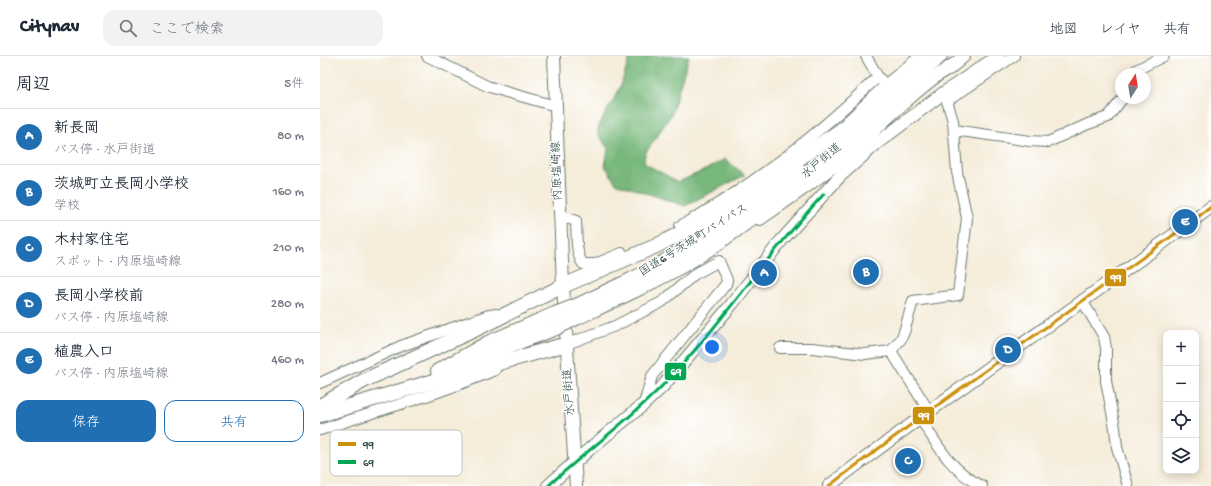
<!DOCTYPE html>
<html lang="ja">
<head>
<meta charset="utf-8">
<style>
  body { margin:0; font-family:"Gochi Hand","Klee One",sans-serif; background:#f2f2f3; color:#1f2937 }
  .controls { position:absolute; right:12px; bottom:12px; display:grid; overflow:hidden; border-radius:8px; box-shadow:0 2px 10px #0003 }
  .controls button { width:36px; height:36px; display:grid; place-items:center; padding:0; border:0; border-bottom:1px solid #e0e1e3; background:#fff; color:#1f2937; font:20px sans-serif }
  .compass { position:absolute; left:795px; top:12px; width:36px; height:36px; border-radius:50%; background:#fff; box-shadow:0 2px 10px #0003; rotate:12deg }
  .you { position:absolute; left:392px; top:291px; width:14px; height:14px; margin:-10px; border:3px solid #fff; border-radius:50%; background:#1a73e8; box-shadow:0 0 0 6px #1a73e833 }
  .badge { display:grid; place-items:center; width:26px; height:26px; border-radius:50%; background:#1f6fb2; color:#fff; font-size:13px; font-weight:700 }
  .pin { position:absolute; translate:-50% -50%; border:2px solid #fff; box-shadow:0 1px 4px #0006 }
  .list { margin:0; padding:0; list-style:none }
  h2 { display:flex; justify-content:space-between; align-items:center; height:52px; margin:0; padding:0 16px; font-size:17px }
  h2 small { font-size:13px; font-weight:400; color:#747a83 }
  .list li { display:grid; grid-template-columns:26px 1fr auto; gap:12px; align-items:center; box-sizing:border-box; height:56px; padding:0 16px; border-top:1px solid #e0e1e3 }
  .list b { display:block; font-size:15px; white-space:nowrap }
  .list p { margin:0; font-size:13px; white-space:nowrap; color:#747a83 }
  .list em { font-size:13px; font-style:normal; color:#747a83 }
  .actions { display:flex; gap:8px; padding:12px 16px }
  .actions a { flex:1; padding:9px 0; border:1px solid #1f6fb2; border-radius:12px; text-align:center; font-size:14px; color:#1f6fb2 }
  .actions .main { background:#1f6fb2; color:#fff }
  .icon { flex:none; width:22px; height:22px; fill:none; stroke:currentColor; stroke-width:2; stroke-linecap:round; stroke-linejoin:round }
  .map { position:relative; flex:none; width:891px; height:430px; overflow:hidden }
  header { display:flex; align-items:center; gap:24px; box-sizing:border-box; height:56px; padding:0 20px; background:#fff; border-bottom:1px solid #e0e1e3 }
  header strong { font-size:19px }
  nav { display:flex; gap:22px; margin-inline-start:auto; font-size:14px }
  .search { width:280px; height:36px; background:#f2f2f3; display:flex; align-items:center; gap:10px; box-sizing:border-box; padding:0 14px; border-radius:12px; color:#747a83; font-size:15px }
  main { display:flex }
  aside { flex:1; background:#fff }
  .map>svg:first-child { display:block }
</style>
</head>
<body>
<header>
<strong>Citynav</strong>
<div class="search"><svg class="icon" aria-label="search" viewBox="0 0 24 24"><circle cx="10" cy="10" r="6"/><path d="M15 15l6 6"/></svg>ここで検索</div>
<nav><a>地図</a><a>レイヤ</a><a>共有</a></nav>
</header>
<main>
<aside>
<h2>周辺<small>5件</small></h2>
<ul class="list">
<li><span class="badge">A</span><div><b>新長岡</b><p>バス停 · 水戸街道</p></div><em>80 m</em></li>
<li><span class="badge">B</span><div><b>茨城町立長岡小学校</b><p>学校</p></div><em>160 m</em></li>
<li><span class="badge">C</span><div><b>木村家住宅</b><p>スポット · 内原塩崎線</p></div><em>210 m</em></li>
<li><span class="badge">D</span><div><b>長岡小学校前</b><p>バス停 · 内原塩崎線</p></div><em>280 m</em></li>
<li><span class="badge">E</span><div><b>植農入口</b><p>バス停 · 内原塩崎線</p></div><em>460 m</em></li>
</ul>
<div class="actions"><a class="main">保存</a><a>共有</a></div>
</aside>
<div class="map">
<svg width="891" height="430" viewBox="0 0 891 430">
  <rect width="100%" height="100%" fill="#fff"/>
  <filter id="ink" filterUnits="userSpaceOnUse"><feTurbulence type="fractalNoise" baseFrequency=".025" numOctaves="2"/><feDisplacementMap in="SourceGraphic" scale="8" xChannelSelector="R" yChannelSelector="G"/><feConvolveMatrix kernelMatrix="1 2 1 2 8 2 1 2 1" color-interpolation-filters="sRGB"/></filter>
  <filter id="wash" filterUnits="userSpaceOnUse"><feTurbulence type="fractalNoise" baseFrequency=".012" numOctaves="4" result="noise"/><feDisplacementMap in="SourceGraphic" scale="16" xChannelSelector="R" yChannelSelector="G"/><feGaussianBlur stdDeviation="0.9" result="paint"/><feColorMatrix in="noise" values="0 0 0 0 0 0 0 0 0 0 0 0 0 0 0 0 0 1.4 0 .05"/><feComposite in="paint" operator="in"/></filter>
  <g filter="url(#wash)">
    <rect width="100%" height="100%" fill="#f5ecd9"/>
    <!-- forest -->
    <path fill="#78b87b" stroke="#4c7a58" d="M310,0H369L351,59L325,98L324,107L358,126L385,114L405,103L425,119L365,150L296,127L285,110L288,93L277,76L280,67L300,32Z"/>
  </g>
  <g filter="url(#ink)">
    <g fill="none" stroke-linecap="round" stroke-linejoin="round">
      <defs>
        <path id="minor" d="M107,0L167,30L186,36L236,50
          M546,0L558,21L563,26
          M814,18L816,14L844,0
          M627,45L694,0
          M634,74L710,85L728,86L768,68L788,61L803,42
          M241,163H250L256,165C257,178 255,197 263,208H275L302,197
          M360,170C408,144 452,113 494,78C516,60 537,40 558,21
          M763,246L784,281L786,292V325L795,372L797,391L808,430
          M247,288L295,270L342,246L375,218L399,205L407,224L406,228L332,320L324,348
          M460,292H492L545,298L571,295
          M0,327L81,290L169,259L177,258
          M609,355L571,295L581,283L584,276L593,245L638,239L647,162L637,116L633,65L627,45L622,38
          M600,362C617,389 632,416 662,430
          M0,374C58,354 118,339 175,314"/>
        <path id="major" d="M234,0L243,230L256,430
          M629,13L644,0
          M440,163C468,144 496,125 522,103C559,72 593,34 634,8
          M228,430L273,390L324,348L343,330L412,248L461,185L520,120L556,88L622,38L678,0
          M509,430C634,334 765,246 891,151"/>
        <path id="highway" d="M520,75L567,30L603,0
          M256,250L311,224L334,212L363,194L425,153L478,113
          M256,262C297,243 337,225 375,202C465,144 541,71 620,0
          M141,308L236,272
          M118,315L168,287L235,258
          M0,350L45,324L152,275L243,230L336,190L367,174L395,159L434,133L527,70
          M0,359L104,328L247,288"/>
      </defs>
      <!-- minor casing -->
      <use href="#minor" stroke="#6a7a6e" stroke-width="12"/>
      <!-- major casing -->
      <use href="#major" stroke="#6a7a6e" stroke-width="14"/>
      <!-- highway casing -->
      <use href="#highway" stroke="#6a7a6e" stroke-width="16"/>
      <!-- minor -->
      <use href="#minor" stroke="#fff" stroke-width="10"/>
      <!-- major -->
      <use href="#major" stroke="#fff" stroke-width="12"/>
      <!-- highway -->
      <use href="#highway" stroke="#fff" stroke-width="14"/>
      <defs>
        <path id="highway-bridge" d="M235,258L256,250
          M236,272L256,262"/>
      </defs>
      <!-- highway-bridge casing -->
      <use href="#highway-bridge" stroke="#6a7a6e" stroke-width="16" stroke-linecap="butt"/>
      <!-- highway-bridge -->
      <use href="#highway-bridge" stroke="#fff" stroke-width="14"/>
      <defs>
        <path id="bus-1" d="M509,430C634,334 765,246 891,151"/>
        <path id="bus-2" d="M228,430C265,396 307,366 342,330C401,270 446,199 504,138"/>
      </defs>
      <!-- bus-1 casing -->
      <use href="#bus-1" stroke="#fff" stroke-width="6"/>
      <!-- bus-2 casing -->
      <use href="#bus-2" stroke="#fff" stroke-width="6"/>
      <!-- bus-1 -->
      <use href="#bus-1" stroke="#cc910a" stroke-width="3"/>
      <!-- bus-2 -->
      <use href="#bus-2" stroke="#00a651" stroke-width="3"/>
    </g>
  </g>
  <g text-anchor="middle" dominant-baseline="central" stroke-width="3" stroke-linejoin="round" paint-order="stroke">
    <!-- street labels -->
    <g font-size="12" fill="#1f3d34" stroke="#fff">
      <text transform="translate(502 106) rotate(-40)">水戸街道</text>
      <text transform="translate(238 115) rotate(-92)">内原塩崎線</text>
      <text transform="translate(374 185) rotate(-32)">国道6号茨城町バイパス</text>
      <text transform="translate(250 336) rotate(-94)">水戸街道</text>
    </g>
  </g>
  <!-- legend -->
  <rect x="10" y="374" width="132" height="46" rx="6" fill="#fff" stroke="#bcc5c2" stroke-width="1"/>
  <rect x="18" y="386" width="18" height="4" fill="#cc910a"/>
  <rect x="18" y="404" width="18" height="4" fill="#00a651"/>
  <g font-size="11" fill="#1f3d34">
    <text x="43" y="392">99</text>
    <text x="43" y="410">69</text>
  </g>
  <g stroke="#fff" stroke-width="1.5">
    <rect x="784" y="212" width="23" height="19" rx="4" fill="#cc910a"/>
    <rect x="344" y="306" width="23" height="19" rx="4" fill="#00a651"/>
    <rect x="592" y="350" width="23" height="19" rx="4" fill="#cc910a"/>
  </g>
  <g font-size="11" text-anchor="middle" font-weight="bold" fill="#fff">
    <text x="796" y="225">99</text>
    <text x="356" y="319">69</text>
    <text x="604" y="363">99</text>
  </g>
</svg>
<div class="controls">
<button>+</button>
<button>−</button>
<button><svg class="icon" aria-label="locate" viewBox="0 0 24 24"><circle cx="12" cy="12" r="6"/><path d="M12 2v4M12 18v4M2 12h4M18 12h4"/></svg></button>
<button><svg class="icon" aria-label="layers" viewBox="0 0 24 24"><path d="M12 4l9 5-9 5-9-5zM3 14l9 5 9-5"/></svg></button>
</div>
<svg class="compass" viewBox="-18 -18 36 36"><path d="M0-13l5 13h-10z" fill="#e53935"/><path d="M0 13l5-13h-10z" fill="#747a83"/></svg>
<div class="you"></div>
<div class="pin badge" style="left:444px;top:217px">A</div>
<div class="pin badge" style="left:546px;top:216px">B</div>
<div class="pin badge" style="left:588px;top:405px">C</div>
<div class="pin badge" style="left:688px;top:294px">D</div>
<div class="pin badge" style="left:865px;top:166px">E</div>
</div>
</main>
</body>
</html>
